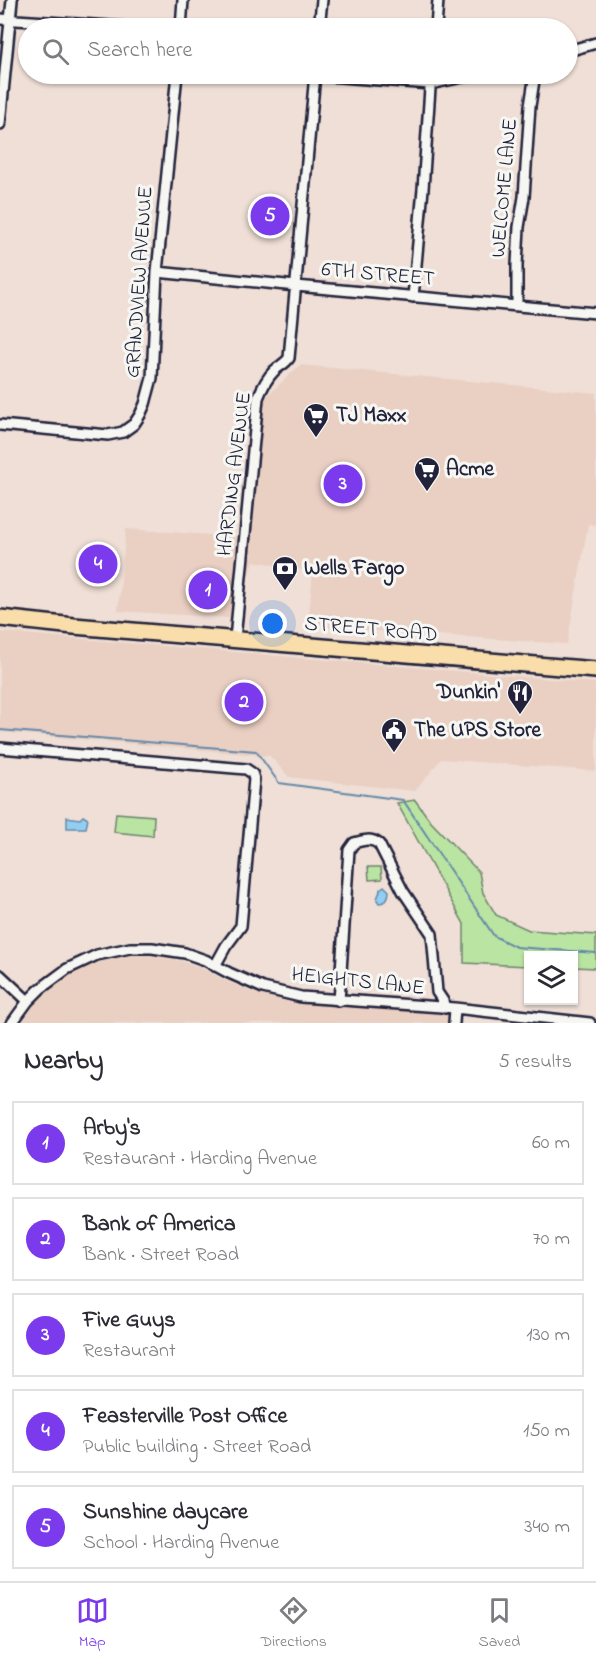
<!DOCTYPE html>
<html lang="en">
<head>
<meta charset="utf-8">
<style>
  body { margin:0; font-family:"Indie Flower",sans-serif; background:#f2f2f3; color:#2b2b33 }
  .controls { position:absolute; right:18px; bottom:18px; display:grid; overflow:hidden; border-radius:0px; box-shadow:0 2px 4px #0004 }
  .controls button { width:54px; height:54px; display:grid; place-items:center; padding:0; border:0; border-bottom:2px solid #e1e1e2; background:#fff; color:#2b2b33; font:30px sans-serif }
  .you { position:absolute; left:273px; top:624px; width:21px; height:21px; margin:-15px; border:4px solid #fff; border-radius:50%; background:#1a73e8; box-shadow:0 0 0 9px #1a73e833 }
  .badge { display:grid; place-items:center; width:39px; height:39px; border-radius:50%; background:#7c3aed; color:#fff; font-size:20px; font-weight:700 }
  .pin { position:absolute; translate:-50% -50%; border:3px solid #fff; box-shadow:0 2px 6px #0006 }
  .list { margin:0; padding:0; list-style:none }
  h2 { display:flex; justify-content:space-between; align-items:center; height:78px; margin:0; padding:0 24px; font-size:26px }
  h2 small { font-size:20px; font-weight:400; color:#7c7c81 }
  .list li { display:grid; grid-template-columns:39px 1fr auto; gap:18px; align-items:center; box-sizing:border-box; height:84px; margin:0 12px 12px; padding:0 12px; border:2px solid #e1e1e2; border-radius:0px }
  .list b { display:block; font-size:22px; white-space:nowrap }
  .list p { margin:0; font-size:20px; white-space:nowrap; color:#7c7c81 }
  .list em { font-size:20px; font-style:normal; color:#7c7c81 }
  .icon { flex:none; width:33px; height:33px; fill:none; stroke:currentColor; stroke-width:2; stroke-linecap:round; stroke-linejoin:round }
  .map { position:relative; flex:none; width:596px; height:1023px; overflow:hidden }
  .search { position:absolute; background:#fff; box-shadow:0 2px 4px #0004; left:18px; right:18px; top:18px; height:66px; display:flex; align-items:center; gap:15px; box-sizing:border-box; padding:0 21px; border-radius:33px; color:#7c7c81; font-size:22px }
  .sheet { height:558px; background:#fff }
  nav { display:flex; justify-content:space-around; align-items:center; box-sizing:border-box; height:84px; border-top:2px solid #e1e1e2; background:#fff; font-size:16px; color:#7c7c81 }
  nav a { display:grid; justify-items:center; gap:3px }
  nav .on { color:#7c3aed }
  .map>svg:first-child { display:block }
</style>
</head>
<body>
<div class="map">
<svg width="596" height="1023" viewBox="0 0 596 1023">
  <rect width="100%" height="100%" fill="#efdfd6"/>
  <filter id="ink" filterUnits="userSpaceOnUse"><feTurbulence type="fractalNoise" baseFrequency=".0167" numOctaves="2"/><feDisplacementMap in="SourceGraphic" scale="12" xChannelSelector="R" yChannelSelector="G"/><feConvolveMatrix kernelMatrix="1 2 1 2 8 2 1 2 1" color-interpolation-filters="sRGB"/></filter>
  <g filter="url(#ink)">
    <!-- built -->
    <path fill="#eacfc3" d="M300,365L596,393V525L588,524L567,644L308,626L313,572L254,561L230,618L118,611L126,529L252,538L264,399Z
      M0,632L596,683V771L441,759L415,791L289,777L270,756L0,732Z
      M129,956H150L181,961L200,967L222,979L254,993L289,1002L452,1015L451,1023H22L34,1005L45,994L70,975L89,966L109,959Z"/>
    <!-- green -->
    <path fill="#b9e4a1" stroke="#6e836e" stroke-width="1.5" d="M415,800L431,822L479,872L483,893L496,915L529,930L596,935V968L574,967V956H528V966L464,963V924L397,803Z
      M116,813L154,816L153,836L114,832Z
      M368,867H381L382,879L369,880Z"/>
    <!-- water -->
    <path fill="#92cef2" stroke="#6589a9" stroke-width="1.5" d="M83,816L88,819L86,828H67V817L80,819Z
      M384,886L389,891C389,897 386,903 379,903L377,900C377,896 380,894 380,889Z"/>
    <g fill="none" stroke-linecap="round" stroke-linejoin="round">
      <!-- stream -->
      <path stroke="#6589a9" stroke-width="2" d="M0,730L256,751L279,783L403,800L494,936L516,947L596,953"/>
      <defs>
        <path id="street" d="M0,19L142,28
          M181,28L183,0
          M319,28L322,0
          M436,28L438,0
          M568,51L596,43
          M315,75L430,84L477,74
          M0,124L12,0
          M157,272L296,286L596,313
          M413,297L423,189L431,74
          M517,306V265L519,227L524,197L530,106L535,74
          M0,425L108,435L123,432L134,424L140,415L145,404L152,378L157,272L177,74
          M235,639L258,398C262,388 266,379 274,371C279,366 285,364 289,358L315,74
          M0,748L246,769L252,773L254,779L241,926L226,946L215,966
          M0,975L28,1001
          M339,1001L349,850L354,843C364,840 371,838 379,844L403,891L432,934L437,992L443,1001L445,1008
          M12,1023L28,1001L40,989L67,969L97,955L130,948H152L185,953L205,960L229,973L263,988L301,997L455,1008L590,1023
          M454,1023L455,1008"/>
        <path id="primary" d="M0,618L74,626L596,670"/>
      </defs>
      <!-- street casing -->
      <use href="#street" stroke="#22223b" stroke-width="14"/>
      <!-- primary casing -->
      <use href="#primary" stroke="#22223b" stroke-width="20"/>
      <!-- street -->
      <use href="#street" stroke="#f6f6f2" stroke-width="9"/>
      <!-- primary -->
      <use href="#primary" stroke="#f9ddab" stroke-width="15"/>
    </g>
  </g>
  <!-- icons -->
  <defs>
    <symbol id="supermarket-pin" viewBox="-11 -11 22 30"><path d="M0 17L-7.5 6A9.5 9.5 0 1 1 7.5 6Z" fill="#22223b" stroke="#f6f6f2"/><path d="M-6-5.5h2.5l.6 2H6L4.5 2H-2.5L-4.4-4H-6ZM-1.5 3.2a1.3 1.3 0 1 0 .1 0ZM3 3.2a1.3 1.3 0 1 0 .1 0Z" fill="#fff"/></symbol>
    <symbol id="bank-pin" viewBox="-11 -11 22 30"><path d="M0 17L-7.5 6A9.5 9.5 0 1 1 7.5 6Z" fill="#22223b" stroke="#f6f6f2"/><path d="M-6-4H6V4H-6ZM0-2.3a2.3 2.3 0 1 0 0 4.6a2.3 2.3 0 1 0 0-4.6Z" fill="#fff"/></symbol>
    <symbol id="restaurant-pin" viewBox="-11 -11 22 30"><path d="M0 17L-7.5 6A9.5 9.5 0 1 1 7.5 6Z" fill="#22223b" stroke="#f6f6f2"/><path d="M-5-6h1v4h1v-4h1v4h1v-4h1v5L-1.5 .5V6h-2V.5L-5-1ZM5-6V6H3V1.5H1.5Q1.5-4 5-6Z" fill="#fff"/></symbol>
    <symbol id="civic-pin" viewBox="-11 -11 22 30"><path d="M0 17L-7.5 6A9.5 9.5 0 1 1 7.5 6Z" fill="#22223b" stroke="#f6f6f2"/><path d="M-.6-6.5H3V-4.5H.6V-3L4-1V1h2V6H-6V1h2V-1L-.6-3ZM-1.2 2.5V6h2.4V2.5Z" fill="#fff"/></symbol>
  </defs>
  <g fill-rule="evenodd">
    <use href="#supermarket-pin" x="301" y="401" width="30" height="40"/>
    <use href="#supermarket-pin" x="412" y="455" width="30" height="40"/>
    <use href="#bank-pin" x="270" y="554" width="30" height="40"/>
    <use href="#restaurant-pin" x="505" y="678" width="30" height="40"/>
    <use href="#civic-pin" x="379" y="716" width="30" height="40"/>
  </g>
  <g text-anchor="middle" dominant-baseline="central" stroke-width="6" stroke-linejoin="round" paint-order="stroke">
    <!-- street labels -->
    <g font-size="21" fill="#22223b" stroke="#f6f6f2">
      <text transform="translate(505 188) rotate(-85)">WELCOME LANE</text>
      <text transform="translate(378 275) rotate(5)">6TH STREET</text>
      <text transform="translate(140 282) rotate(-86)">GRANDVIEW AVENUE</text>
      <text transform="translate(235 474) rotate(-83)">HARDING AVENUE</text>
      <text transform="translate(371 630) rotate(5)">STREET ROAD</text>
      <text transform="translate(358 982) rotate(6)">HEIGHTS LANE</text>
    </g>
    <!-- poi labels -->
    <g font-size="21" font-weight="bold" fill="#22223b" stroke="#f6f6f2" text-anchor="start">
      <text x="336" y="416">TJ Maxx</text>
      <text x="446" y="470">Acme</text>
      <text x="304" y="569">Wells Fargo</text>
      <text x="500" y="693" text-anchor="end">Dunkin'</text>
      <text x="414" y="731">The UPS Store</text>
    </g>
  </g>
</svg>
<div class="controls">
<button><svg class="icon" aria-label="layers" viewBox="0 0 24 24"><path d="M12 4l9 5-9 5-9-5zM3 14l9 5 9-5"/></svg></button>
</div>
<div class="you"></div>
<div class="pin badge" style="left:208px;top:590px">1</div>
<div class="pin badge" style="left:244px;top:702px">2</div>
<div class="pin badge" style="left:343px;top:484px">3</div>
<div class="pin badge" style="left:98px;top:564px">4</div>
<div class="pin badge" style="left:270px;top:216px">5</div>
<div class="search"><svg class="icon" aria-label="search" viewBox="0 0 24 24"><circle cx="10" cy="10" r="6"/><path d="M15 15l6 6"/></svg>Search here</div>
</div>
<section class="sheet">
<h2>Nearby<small>5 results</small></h2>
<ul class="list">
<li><span class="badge">1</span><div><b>Arby's</b><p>Restaurant · Harding Avenue</p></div><em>60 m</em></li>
<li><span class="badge">2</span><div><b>Bank of America</b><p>Bank · Street Road</p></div><em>70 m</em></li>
<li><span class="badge">3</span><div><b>Five Guys</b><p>Restaurant</p></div><em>130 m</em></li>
<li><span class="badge">4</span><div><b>Feasterville Post Office</b><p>Public building · Street Road</p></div><em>150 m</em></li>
<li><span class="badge">5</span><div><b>Sunshine daycare</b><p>School · Harding Avenue</p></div><em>340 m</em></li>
</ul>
</section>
<nav>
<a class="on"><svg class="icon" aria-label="map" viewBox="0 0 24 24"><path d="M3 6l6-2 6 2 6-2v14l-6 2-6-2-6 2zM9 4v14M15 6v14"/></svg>Map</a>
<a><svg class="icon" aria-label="directions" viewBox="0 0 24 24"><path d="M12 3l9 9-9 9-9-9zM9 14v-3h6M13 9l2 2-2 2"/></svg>Directions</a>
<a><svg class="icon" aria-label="saved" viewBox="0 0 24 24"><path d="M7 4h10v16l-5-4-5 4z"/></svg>Saved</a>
</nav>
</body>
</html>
